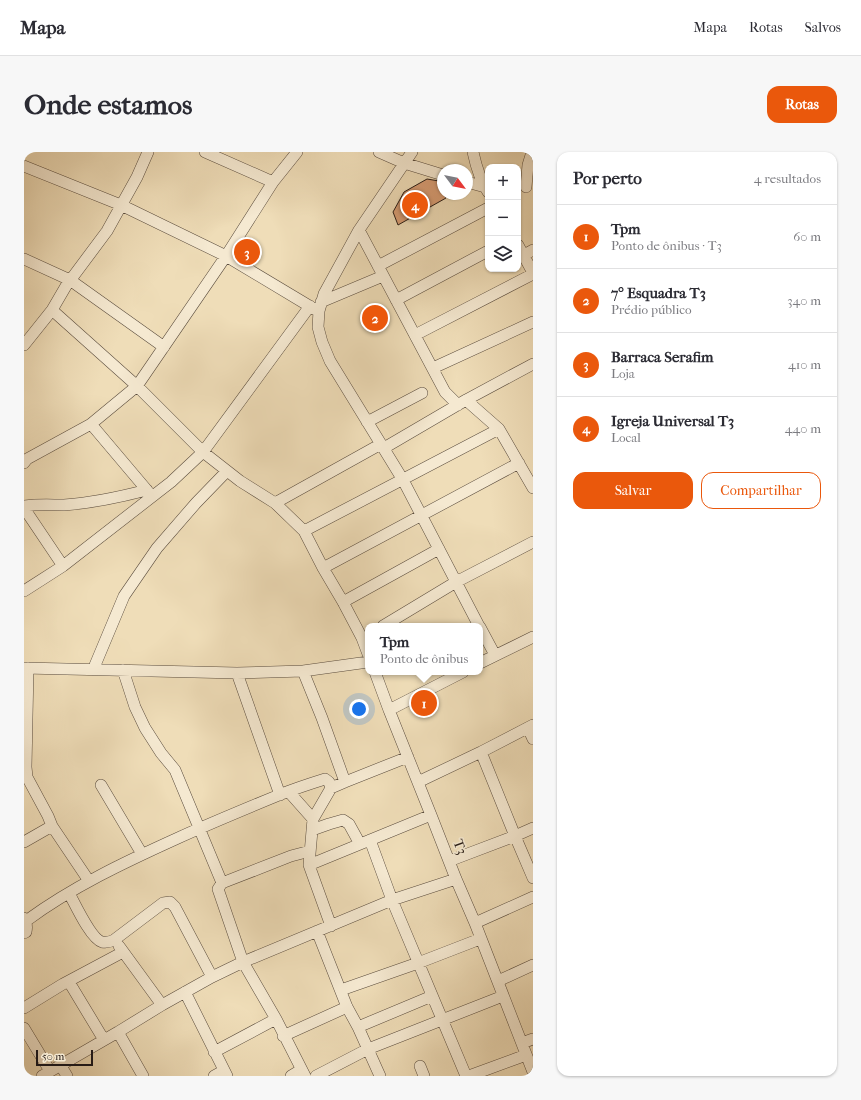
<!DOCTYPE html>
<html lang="pt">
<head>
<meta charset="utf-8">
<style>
  body { margin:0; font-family:"IM FELL French Canon",serif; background:#f7f7f7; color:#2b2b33 }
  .controls { position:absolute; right:12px; top:12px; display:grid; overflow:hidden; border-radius:8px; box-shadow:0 1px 3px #0004 }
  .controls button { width:36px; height:36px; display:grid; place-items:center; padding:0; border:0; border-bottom:1px solid #e1e1e2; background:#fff; color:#2b2b33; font:20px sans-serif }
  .compass { position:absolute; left:413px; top:12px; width:36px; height:36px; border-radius:50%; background:#fff; box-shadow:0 1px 3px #0004; rotate:122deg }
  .scale { position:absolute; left:12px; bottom:10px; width:57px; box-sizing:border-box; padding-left:4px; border:2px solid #281c16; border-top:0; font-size:11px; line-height:14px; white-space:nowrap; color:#281c16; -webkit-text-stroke:3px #f5e9d1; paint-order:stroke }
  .you { position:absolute; left:335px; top:557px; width:14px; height:14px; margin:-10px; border:3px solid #fff; border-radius:50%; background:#1a73e8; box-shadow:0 0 0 6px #1a73e833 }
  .badge { display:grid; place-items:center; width:26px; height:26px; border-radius:50%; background:#ea580c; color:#fff; font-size:13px; font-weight:700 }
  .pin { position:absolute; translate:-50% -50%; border:2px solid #fff; box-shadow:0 1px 4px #0006 }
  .popup { position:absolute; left:341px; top:471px; width:118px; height:52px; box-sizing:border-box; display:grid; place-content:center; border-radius:8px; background:#fff; filter:drop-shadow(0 1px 3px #0005); font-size:13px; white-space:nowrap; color:#7c7c81 }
  .popup b { font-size:15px; color:#2b2b33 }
  .popup::after { content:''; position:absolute; left:50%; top:100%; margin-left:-8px; border:8px solid transparent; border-top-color:#fff }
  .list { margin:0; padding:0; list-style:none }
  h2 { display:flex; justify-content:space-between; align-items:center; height:52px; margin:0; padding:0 16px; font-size:17px }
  h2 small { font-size:13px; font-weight:400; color:#7c7c81 }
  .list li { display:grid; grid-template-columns:26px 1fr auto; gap:12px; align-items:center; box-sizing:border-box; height:64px; padding:0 16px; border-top:1px solid #e1e1e2 }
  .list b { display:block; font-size:15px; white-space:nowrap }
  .list p { margin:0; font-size:13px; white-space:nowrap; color:#7c7c81 }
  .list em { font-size:13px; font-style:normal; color:#7c7c81 }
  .actions { display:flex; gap:8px; padding:12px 16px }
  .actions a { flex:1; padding:9px 0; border:1px solid #ea580c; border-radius:12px; text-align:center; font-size:14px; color:#ea580c }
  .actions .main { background:#ea580c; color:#fff }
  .icon { flex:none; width:22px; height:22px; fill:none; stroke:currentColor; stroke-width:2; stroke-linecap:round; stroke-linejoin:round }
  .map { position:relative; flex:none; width:509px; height:924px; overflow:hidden; border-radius:12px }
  header { display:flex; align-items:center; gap:24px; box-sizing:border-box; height:56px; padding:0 20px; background:#fff; border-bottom:1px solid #e1e1e2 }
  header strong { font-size:19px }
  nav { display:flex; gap:22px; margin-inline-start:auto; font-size:14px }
  .intro { display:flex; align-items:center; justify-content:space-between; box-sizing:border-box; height:96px; padding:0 24px }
  h1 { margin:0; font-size:28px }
  .button { padding:10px 18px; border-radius:12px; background:#ea580c; color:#fff; font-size:14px; font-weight:700 }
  main { display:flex; gap:24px; padding:0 24px }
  aside { flex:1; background:#fff; border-radius:12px; box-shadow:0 1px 3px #0004 }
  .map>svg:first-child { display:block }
</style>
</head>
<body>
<header>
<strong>Mapa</strong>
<nav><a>Mapa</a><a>Rotas</a><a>Salvos</a></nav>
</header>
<div class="intro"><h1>Onde estamos</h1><a class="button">Rotas</a></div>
<main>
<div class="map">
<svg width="509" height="924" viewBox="0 0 509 924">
  <rect width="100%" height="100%" fill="#efddb8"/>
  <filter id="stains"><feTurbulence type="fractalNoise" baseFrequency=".005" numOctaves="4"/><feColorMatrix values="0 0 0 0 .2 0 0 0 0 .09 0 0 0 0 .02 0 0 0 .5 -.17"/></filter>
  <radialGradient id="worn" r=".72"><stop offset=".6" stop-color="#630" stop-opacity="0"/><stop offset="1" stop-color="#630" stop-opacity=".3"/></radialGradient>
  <!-- building -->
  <path fill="#d89d74" stroke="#281c16" d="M403,27L415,29L419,39V42H420L422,46L374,73L369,60L380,40Z
    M353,153L362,173L349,179L340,159Z"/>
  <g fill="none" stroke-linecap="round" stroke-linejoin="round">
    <defs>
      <path id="minor" d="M181,0L249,30
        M355,0L380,11L419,23
        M388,0L335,78L300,142L295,159L294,175L298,190L306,209L379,328L455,474
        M449,0C452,14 456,28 464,40
        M0,14L97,53L202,104L292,158
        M443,30L461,35
        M502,35L504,13L508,0
        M335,78L421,240L434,253
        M494,93L509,121
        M500,103L509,98
        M0,107L46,128L140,195
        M354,114L464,56
        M372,148L464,99
        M297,150L359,124
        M28,158L113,234L179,300L216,329L251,351L280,379L299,416L319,450L338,486L344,502
        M391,183L509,122
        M0,193L28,158L42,134L83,79L113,25L124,0
        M409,216L509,170
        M442,248L475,277L509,336
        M343,270L398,241
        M67,272L127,343
        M360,296L442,248L509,212
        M0,311L3,307L67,272L113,234L202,104L249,30L273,0
        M251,351L357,292
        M0,354C14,352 27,353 40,353C68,351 96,345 123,338
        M0,356L39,414
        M280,379L475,277
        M299,416L495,311
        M0,439L39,414L147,330L179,300L286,154
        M319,450L415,397
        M359,474L432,430L509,390
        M456,475L471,503
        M456,511L509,485
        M0,516L213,521L279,519L344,510
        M4,516L2,615L3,625L24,664L28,674L65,729
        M69,518L100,444L133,396L172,351L203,319
        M99,518L111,555L121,576L137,601L151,618L198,731
        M279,519L298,566L321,630
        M351,520L365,558
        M439,520L365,558L407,663L432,727L451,771L509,920
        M213,521L256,643
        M504,576L509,587
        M457,600L491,684L509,726
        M394,630L457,600L509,573
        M77,633L118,702
        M307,636L289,667L285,713L307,774
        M265,640L289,667
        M288,678L305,672L319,668L325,672L336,692
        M346,688L368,748L442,924
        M0,690L28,674
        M425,709L491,684L509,676
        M285,713L407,663
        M45,741C51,752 67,787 78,790C83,791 86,790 90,788L139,751L146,750L151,755L188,825
        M0,766C3,771 3,775 2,780L0,781
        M2,769C48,735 101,710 154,686C187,671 221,657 255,643C270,637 285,632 301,627L305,630L307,636L321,630L384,605
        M451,771L509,745
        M293,779L323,855L334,875L356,924
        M95,794L138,853
        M474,829L509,813
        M45,830L80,888
        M317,838L394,811L456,787
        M161,840L203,924
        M0,856L39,832L99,800
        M334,875L408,844
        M0,876L26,919
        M94,880L119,924
        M259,884L323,855
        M498,891L509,887
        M190,900L252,867
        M37,914L43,924
        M396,914L400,924
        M18,924L94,880L138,853L188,825L219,810L368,748L432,727
        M190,924L199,919
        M267,924L277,918
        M281,924L252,867L219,810L194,737L198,731L267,704L286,699
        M292,924L344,897L479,844
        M445,924L502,903"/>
    </defs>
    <!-- minor casing -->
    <use href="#minor" stroke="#5a4c3e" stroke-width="12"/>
    <!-- minor -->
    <use href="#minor" stroke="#f5e9d1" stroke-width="11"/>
  </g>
  <g text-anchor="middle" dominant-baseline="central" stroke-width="3" stroke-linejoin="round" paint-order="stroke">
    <!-- street labels -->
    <g font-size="14" fill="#281c16" stroke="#f5e9d1">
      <text transform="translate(436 695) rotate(69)">T3</text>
    </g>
  </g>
  <rect width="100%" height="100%" filter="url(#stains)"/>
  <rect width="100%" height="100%" fill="url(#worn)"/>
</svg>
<div class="controls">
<button>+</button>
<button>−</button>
<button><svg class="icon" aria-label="layers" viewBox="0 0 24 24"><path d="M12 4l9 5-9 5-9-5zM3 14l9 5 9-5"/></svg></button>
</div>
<svg class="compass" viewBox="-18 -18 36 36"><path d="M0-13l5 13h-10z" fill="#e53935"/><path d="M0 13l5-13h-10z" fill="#7c7c81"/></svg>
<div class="scale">50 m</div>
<div class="you"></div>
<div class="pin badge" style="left:400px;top:551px">1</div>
<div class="popup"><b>Tpm</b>Ponto de ônibus</div>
<div class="pin badge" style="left:351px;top:166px">2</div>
<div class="pin badge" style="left:223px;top:100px">3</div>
<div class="pin badge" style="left:391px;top:53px">4</div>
</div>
<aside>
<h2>Por perto<small>4 resultados</small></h2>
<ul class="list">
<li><span class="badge">1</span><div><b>Tpm</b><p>Ponto de ônibus · T3</p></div><em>60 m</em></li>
<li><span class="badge">2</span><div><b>7° Esquadra T3</b><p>Prédio público</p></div><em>340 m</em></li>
<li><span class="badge">3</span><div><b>Barraca Serafim</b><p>Loja</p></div><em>410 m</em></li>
<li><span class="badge">4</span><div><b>Igreja Universal T3</b><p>Local</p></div><em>440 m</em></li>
</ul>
<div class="actions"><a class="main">Salvar</a><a>Compartilhar</a></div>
</aside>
</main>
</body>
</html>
